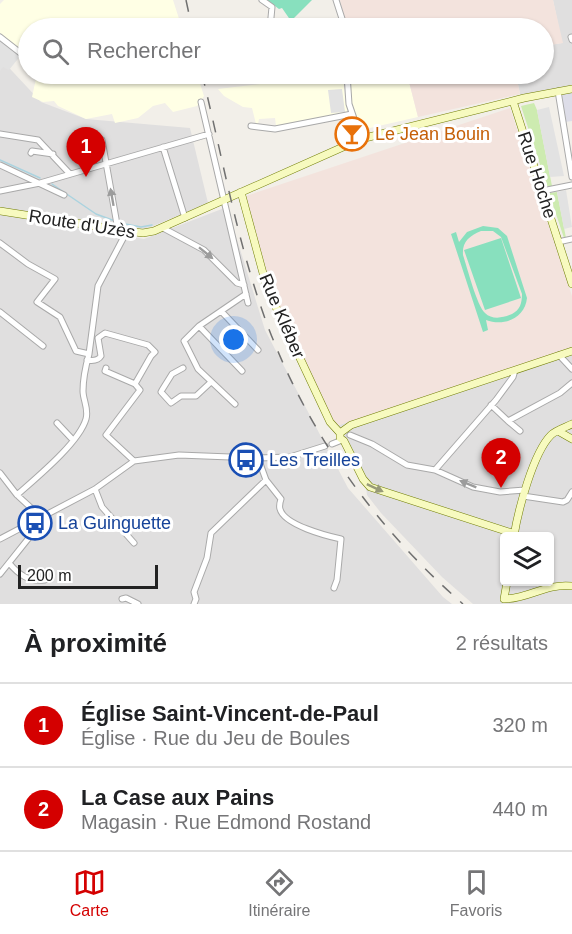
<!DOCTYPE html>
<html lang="fr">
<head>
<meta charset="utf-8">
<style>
  body { margin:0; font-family:Helvetica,sans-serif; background:#f6f6f6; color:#202124 }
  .controls { position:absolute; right:18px; bottom:18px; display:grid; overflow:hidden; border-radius:6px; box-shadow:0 2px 4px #0004 }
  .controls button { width:54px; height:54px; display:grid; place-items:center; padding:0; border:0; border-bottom:2px solid #e0e0e0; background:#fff; color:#202124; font:30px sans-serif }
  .scale { position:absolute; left:18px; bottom:15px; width:140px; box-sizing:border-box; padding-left:6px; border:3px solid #222; border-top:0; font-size:16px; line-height:21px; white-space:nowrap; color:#222; -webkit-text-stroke:4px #fff; paint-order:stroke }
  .you { position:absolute; left:234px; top:340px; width:21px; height:21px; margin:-15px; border:4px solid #fff; border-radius:50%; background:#1a73e8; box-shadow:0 0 0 9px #1a73e833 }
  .badge { display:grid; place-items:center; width:39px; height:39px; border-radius:50%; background:#d40000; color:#fff; font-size:20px; font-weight:700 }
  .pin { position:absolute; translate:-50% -50px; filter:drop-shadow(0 2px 3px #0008) }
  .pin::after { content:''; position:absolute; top:32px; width:21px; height:18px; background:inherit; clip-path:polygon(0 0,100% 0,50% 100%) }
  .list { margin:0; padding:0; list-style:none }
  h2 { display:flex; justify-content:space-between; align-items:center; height:78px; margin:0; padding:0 24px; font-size:26px }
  h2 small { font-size:20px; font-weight:400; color:#757577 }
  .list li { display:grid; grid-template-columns:39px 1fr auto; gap:18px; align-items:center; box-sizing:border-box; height:84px; padding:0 24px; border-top:2px solid #e0e0e0 }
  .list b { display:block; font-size:22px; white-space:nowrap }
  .list p { margin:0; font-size:20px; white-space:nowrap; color:#757577 }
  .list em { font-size:20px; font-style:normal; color:#757577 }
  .icon { flex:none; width:33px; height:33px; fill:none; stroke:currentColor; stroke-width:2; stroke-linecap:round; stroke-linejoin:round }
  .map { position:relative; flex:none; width:572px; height:604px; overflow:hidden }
  .search { position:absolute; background:#fff; box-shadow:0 2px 4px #0004; left:18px; right:18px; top:18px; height:66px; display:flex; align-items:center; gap:15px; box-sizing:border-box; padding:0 21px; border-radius:33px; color:#757577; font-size:22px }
  .sheet { height:246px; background:#fff }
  nav { display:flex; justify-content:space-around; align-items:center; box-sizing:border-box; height:84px; border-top:2px solid #e0e0e0; background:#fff; font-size:16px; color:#757577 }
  nav a { display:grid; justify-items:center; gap:3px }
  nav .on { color:#d40000 }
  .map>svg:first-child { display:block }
</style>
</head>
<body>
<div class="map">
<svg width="572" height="604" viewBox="0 0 572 604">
  <rect width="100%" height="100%" fill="#f2efe9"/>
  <!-- residential -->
  <path fill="#e0dfdf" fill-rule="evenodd" d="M553,0H572V92L520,101V94L516,74H544V46L562,43Z
    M0,58L41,102L86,119L190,128L208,203L146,229L0,208Z
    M227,207L265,330L348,488L443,597L452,604H0V214L144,239Z
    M572,348V604H473L442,577L381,513L367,495L366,487L336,426ZM504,536H550V582H504Z"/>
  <!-- education -->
  <path fill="#ffffe5" d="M4,0H173L182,28H28V56L0,33V4Z
    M37,74H197L204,96L197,106L173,112L165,103L153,106L138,118L115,123L112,114L86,119L58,106L54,101L43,102L32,97Z
    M286,74H343L345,101L348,109L346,113L276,126L275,118L259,119L258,124H256L252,108L243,107L224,96L218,89L286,81Z
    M350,74H407L418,117L361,130L350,98Z"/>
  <!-- military -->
  <path fill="#f3e3dd" d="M340,0H553L563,43L544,46V28H347Z
    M407,74H516L520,94L418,117Z
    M510,108L572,296V348L336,426L273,295L246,196Z"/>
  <!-- grass -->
  <path fill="#cdebb0" d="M534,103L537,110L552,186H547L521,106Z
    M557,192L566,238H564L549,193Z"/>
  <!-- pitch -->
  <path fill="#88e0be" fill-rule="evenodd" d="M267,0H312L291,21L282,8L279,9Z
    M483,226L498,228L507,236L527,298C525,318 504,327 486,320L488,330L483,332L451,234L456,232L459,242L467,232ZM481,231H493L501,237L522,294C522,303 520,310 512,314C503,318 492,320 485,313C477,306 467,267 463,255C462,242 469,236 481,231Z
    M501,238L521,298L485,310L464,250Z"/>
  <!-- parking -->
  <path fill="#e2e2e2" d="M0,38L21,55L9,70L3,67L0,71Z
    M342,89L345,112L331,113L328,90Z
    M549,107L564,176L550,177L537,110Z
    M566,190L572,227L564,229L557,192Z"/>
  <!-- plaza -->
  <path fill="#dddde8" d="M572,92V121L565,122L562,97L563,94Z"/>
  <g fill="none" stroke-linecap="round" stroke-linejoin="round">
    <!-- stream -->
    <path stroke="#aad3df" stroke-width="1.5" d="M0,160L40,178
      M52,184L96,214L115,221
      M120,223L141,227L152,225"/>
    <defs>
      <path id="street" d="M262,0L272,7L270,28
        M336,0L345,28
        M0,37L23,55
        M571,37L572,40
        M347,74L349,104L361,139
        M558,91L572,177
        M201,102L248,303
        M251,126L275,129L352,114
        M0,134L38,140L70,174
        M102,140L118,230
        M163,147L185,218
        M31,153L32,151L53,154
        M0,165L64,195
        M0,191L40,183L209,134
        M542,191L572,185
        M163,228L204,250L237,283L244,285
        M558,242L572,239
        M0,243L28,264L55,279L37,302L60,317L76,351L89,354C86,365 83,379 83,391C83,400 89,409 86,419C79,443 36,478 17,495
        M221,311L258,350
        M0,312L43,346
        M199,326L242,371
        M89,354L98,286L127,231
        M559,355L572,369
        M87,360C93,361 98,361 101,356L98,338L105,333L148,345L155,352L151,356L135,384L105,371L106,368
        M183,368L172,374L162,390L161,392L171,403L181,396H196L211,382
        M235,404L198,369L184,341L199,326L246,294
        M491,405L508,421L560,393L572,383
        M508,421L520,431
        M57,423L73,440
        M350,435L372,444L407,465L435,470L473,487L500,492L525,490
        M332,444L342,440
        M258,458L266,480L281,499C280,502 279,506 280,509C284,525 327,536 341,539L337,580L334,588
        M134,461L106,435L140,390L135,384
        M435,470L496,400L513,377L515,370
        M0,473L17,495L41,517
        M95,489L102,507L134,543
        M523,496L563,502L567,500L572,492
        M0,539L95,489L134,461L179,455L258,458L290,457L325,446
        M9,563C19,575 29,582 45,580
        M0,574L40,524L41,517
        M122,599L126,598L138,604
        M194,604L196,599L194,592L207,558L211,533L266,480"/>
      <path id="secondary" d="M513,101L572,284
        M241,192L267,288L330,422L340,433
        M0,211L127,231L143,233L154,231L361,139L524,98L572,89
        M558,431L572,439
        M515,534L370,487L363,479L344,441L340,438V433L351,425L572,351
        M514,536C518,511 533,453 551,435C556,430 566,427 572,424
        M507,582L504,599C528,599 546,583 572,586"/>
    </defs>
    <!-- street casing -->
    <use href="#street" stroke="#a9a9a9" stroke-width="7"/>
    <!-- secondary casing -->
    <use href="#secondary" stroke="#707d05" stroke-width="8"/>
    <!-- street -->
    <use href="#street" stroke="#fff" stroke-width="5"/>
    <!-- secondary -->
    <use href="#secondary" stroke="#f7fabf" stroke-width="7"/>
    <!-- rail -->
    <path stroke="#707070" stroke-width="1.5" stroke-dasharray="12 12" stroke-linecap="butt" d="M186,0L192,28
      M202,74C221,151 235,231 261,307C300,422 372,525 463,604"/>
  </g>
  <!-- one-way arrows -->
  <defs><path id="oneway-solid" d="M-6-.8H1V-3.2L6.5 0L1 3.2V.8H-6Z" transform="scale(1.5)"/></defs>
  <g fill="#9c9c9c">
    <use href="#oneway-solid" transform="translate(112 197) rotate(-100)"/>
    <use href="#oneway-solid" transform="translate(206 253) rotate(39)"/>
    <use href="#oneway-solid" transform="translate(468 484) rotate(-158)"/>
  </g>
  <use fill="#979978" href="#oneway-solid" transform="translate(375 488) rotate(25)"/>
  <!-- icons -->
  <defs>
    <symbol id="bar-ring" viewBox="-11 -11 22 22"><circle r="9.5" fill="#fff" stroke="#e8710a" stroke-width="1.5"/><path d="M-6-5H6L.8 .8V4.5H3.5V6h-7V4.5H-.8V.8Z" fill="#e8710a"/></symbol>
    <symbol id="bus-ring" viewBox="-11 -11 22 22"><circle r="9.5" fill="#fff" stroke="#1a4fb4" stroke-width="1.5"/><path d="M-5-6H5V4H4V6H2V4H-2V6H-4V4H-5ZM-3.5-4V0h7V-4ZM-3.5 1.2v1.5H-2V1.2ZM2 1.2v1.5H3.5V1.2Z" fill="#1a4fb4"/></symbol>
  </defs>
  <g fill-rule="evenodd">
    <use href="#bar-ring" x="333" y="115" width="38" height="38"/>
    <use href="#bus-ring" x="227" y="441" width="38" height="38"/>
    <use href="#bus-ring" x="16" y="504" width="38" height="38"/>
  </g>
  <g text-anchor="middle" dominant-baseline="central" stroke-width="6" stroke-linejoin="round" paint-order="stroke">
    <!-- food labels -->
    <g font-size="18" fill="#c56008" stroke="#fff" text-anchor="start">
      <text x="375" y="134">Le Jean Bouin</text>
    </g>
    <!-- street labels -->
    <g font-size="18" fill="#222" stroke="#fff">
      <text transform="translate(537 175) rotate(72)">Rue Hoche</text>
      <text transform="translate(82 224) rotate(9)">Route d'Uzès</text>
      <text transform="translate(282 316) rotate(67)">Rue Kléber</text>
    </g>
    <!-- transit labels -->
    <g font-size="18" fill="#164399" stroke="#fff" text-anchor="start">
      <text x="269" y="460">Les Treilles</text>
      <text x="58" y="523">La Guinguette</text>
    </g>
  </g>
</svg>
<div class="controls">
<button><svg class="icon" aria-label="layers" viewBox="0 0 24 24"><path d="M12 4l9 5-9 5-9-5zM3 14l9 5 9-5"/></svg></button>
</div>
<div class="scale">200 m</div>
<div class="you"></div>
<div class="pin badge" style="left:86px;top:177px">1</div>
<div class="pin badge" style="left:501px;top:488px">2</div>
<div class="search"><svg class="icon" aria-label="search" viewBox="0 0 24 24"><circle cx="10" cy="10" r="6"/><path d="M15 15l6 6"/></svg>Rechercher</div>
</div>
<section class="sheet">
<h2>À proximité<small>2 résultats</small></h2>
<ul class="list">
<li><span class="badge">1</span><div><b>Église Saint-Vincent-de-Paul</b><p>Église · Rue du Jeu de Boules</p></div><em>320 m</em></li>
<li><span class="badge">2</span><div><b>La Case aux Pains</b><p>Magasin · Rue Edmond Rostand</p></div><em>440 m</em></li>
</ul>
</section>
<nav>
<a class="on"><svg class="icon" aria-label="map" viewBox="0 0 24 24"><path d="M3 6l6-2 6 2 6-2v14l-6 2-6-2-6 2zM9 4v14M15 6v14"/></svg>Carte</a>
<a><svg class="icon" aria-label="directions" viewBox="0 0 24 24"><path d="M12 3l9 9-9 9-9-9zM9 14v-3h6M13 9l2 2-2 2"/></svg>Itinéraire</a>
<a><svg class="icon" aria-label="saved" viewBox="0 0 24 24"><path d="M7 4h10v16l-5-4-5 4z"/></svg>Favoris</a>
</nav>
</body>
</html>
